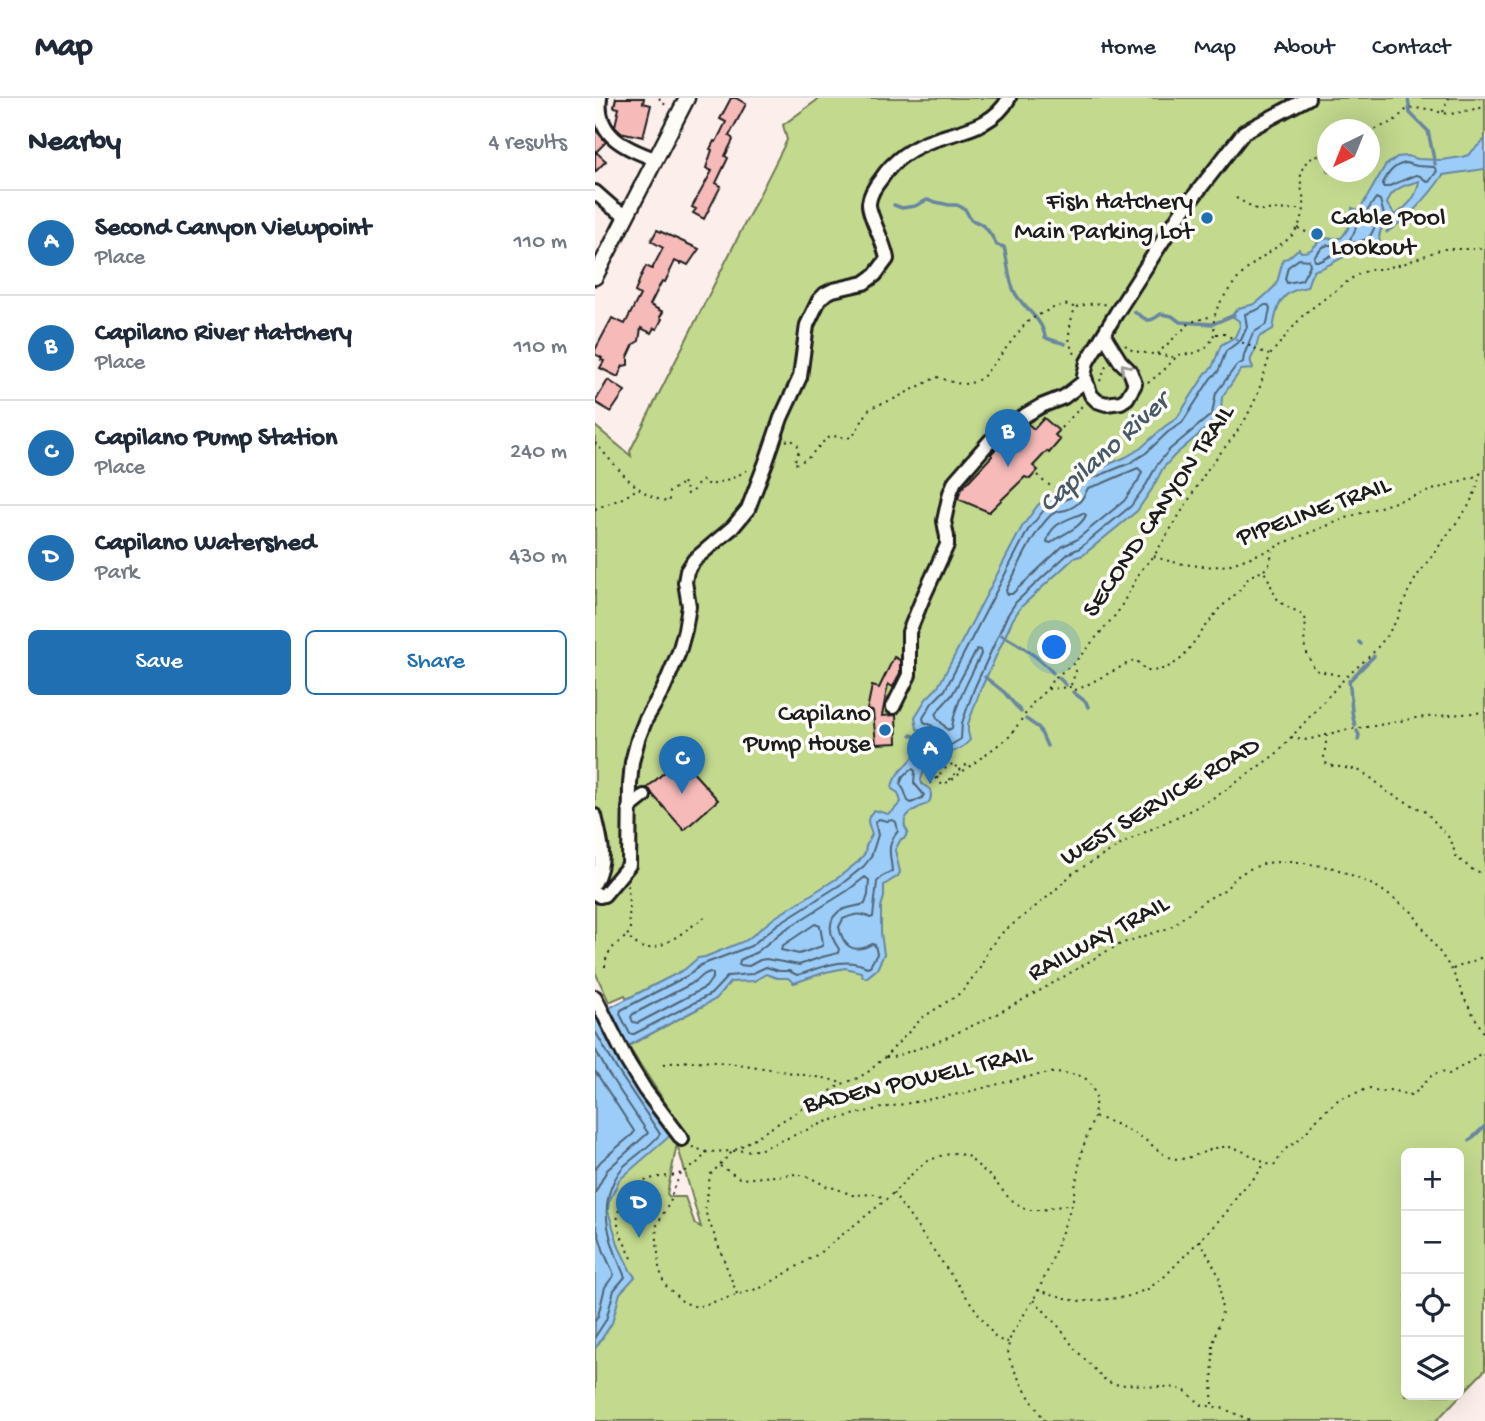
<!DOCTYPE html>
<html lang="en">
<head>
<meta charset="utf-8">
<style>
  body { margin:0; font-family:"Gochi Hand",sans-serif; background:#f2f2f3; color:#1f2937 }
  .controls { position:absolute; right:21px; bottom:21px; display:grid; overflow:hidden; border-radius:10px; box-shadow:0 7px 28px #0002 }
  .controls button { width:63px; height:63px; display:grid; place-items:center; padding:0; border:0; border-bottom:2px solid #e0e1e3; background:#fff; color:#1f2937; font:35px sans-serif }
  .compass { position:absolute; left:722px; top:21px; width:63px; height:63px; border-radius:50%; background:#fff; box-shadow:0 7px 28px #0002; rotate:223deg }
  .you { position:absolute; left:460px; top:550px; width:24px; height:24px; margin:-18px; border:5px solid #fff; border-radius:50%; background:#1a73e8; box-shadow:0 0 0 10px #1a73e833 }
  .badge { display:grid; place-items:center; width:46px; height:46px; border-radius:50%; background:#1f6fb2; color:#fff; font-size:23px; font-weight:700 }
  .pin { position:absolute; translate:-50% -58px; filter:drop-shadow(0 2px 4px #0008) }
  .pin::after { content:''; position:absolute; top:37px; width:24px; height:21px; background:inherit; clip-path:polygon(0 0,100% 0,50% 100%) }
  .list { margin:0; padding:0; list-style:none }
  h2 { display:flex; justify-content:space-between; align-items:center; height:91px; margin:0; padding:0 28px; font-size:30px }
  h2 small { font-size:23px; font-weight:400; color:#747a83 }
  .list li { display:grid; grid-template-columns:46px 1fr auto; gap:21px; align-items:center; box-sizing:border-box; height:105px; padding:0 28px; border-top:2px solid #e0e1e3 }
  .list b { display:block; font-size:26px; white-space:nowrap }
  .list p { margin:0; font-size:23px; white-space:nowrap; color:#747a83 }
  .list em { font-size:23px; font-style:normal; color:#747a83 }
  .actions { display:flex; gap:14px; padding:21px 28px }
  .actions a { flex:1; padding:16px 0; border:2px solid #1f6fb2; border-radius:10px; text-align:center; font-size:24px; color:#1f6fb2 }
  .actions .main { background:#1f6fb2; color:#fff }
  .icon { flex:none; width:38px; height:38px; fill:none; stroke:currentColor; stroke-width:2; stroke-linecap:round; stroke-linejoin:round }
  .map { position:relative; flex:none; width:890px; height:1323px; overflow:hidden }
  header { display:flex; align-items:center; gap:42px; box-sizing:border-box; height:98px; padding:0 35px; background:#fff; border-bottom:2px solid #e0e1e3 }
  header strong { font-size:33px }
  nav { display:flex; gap:38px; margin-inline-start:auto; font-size:24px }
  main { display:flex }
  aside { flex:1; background:#fff }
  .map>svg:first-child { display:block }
</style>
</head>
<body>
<header>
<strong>Map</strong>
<nav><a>Home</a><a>Map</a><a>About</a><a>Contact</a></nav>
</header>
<main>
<aside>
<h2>Nearby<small>4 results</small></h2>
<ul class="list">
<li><span class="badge">A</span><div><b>Second Canyon Viewpoint</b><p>Place</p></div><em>110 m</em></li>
<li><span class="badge">B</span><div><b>Capilano River Hatchery</b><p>Place</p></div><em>110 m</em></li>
<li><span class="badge">C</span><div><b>Capilano Pump Station</b><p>Place</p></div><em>240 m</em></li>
<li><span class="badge">D</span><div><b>Capilano Watershed</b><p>Park</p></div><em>430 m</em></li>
</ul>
<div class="actions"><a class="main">Save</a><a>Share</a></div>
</aside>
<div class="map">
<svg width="890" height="1323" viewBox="0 0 890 1323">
  <rect width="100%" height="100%" fill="#fcefeb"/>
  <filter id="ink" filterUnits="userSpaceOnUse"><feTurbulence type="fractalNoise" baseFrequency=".0143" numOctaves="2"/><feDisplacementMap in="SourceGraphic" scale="14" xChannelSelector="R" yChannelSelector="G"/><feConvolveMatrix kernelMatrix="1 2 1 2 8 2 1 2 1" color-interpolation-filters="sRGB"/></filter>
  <g filter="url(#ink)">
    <!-- green -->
    <path fill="#c2d98e" stroke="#6f7a55" stroke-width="2" fill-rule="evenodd" d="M225,0H890V1272L841,1323H0V912L81,1041L79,1018L33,948L108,908L89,872L32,901L30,897L14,904L0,874V328L36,358L35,353L192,42L188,27ZM732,32H774V74H732ZM82,1046L106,1129L100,1126L90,1099H75L72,1096ZM811,1055H864V1297H811Z"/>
    <!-- water -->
    <path fill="#9bcdf8" stroke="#6886a0" stroke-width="2" fill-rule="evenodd" d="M890,41V71L848,77C832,101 814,119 791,135L798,121C788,126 782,133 785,145C767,147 746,161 729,169C725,172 723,170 719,173C715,177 714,184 712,189C686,193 682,206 678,231L664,239C662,244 662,248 660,253C657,259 653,262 658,269L657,271L646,272L627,299L626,312L623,320L580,357L568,370L557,391L542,413L488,457L479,460L426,509L418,521L385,593L373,626V634L375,642C364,656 339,656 330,671C329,672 326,682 326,682L327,686L335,691C336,696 337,700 334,704C331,708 327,707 323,710C312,715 305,724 313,734L309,741H306L300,752L305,774L303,778L289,787V799L286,809V835L289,856L282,871L271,880L267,878L266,874L250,870L231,874L199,885L193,880H182L171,876L159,883L135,884L121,901L33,948L14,910L89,872L103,860L110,859L152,842L179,820L244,779L264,763L270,755L271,748L277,736C273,725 270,721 279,712L293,716L297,714L306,704L303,695L297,691C298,672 319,666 324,649L336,647L338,644L336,636L331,632L322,631L320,619L331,601L343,589L427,429L443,407L459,395L465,397L477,391L471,386L480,377L500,372L531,359L546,350L569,329L582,320L611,275L617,270L626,247L640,239L645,228L644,223L637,218C644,205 650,211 661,205C667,201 675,193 679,189C685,182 685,169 688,161L693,160L702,152L704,151L706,154C720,154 717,147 727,142C733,139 740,140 746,140C755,130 757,123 757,110L763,112L767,108L790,68L802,59L812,58L823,61L846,62L867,59L873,57ZM824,83C822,99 813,108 800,117L792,106C795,91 810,87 824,83Z
      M0,917C21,960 46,1000 76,1037L24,1082L14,1104L13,1113L24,1149L35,1172L40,1179L25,1195L17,1225L0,1251Z"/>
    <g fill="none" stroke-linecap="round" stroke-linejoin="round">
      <!-- shore -->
      <path stroke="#4f6374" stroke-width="2" d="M811,65L822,68L839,69L842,73L834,84C829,84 828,77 821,77L792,89H788V85C793,75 799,67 811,65Z
        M781,100L785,102L789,117C771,132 786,140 757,145L755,141L759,135L764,119L772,113Z
        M733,147H744L746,152L726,163H720L719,159L728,149Z
        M704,161L714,162L715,167L707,182L692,185L690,181L693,169Z
        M670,207H673L675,210L672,226L658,235L649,257L648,264L641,268L621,295L617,316L574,352L562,367L551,387L536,408L485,450L474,455L421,504L412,518L379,591L367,625L366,641L349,651L345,650L343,633L336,627L329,624L328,620L337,605L350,592L433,432L449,412L460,404L468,403L480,397L483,384L503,378L535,365L551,355L573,334L587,325L616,280L623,274L631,253L646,242L652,229L650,216L662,212Z
        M543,370L547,374L543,383L529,403L481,442L468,448L417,496H412L411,492C424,469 437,435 456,417C461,413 465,413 471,412C483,408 488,401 493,390L506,386Z
        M488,415L491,417C485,431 468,435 456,445L452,444C455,425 472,422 488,415Z
        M382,551L385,552L386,556C376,579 360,604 357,630L353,632L342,620L341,617L345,610L357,597Z
        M315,672L318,671L320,673L319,685L329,697L327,700L316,705L313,703L309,692L305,686L308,679Z
        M284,721L292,723L298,722L301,724L303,733C290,749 296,756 297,773L286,779L282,784L278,819L275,820C266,814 257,817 248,821L244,829C248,848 258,857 277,846L280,847L282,856L275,868L272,869C248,858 226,870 202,877L194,873H184L171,869L156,876L133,878L116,896L39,936H35L25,916L26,912L92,878L106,867L156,848L183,826L248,785L269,768L276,759L283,737L280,724Z
        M270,779L274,782L273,797L270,806C263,808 255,809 247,812C230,820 235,839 244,851L243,855L227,859L204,867L171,861L165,862L154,868L144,867L145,862L162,854L188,833L252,793Z
        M220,826L225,828L228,845L227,848L204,856L186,852L187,848Z
        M115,874L118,876V879L111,889L43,925L38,924L36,919L38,916L96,886L110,876Z
        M0,933L21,970L65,1036C55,1049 40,1058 28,1069C0,1104 13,1139 30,1179L19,1192L11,1222L0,1239
        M0,951L13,975L53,1035L12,1072L0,1095
        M0,973L39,1033L38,1036L6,1063L0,1071
        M0,1125L9,1154L19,1177L10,1189L3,1218L0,1223"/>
      <!-- stream -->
      <path stroke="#6886a0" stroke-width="3.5" d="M813,0L815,15L833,33L840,66
        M299,107L307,110L320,108L332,102L354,107H362L370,111L376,122C391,126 395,135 402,147L409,149C413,163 413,180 419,193C427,210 447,219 450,239C456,243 463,243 470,246
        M539,214C553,221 551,227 566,216L577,218L585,224L618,226L639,217
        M407,537C425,547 445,559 458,575
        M764,544L766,546
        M390,579L409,594L426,614
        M463,579L471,587
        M478,594L491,604L493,609
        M431,621L444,630L452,648
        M760,627C755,613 757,598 754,583L779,558
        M762,633L764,637L763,642
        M316,637L340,645
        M875,1042L890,1028"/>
    </g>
    <!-- building -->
    <path fill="#f6bab9" stroke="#1c1c1c" stroke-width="2" d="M21,0H49L48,5L56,7L48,39L25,34L20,28L24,10L19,9Z
      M136,0H141L151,6L134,38L137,40L138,42L130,58L133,60L121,85L126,88L109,121L98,115L101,111L97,109L117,73L111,70L117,52L115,51L119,43L121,44L131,24L125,21Z
      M0,31L11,44L1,54L11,63L0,74Z
      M62,132L104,151L93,167L87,164L86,166L80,163L70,184L67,183L55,207L68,214L65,219L67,221L62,231L59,230L56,235L46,230L44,243L39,246L33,259V267L28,268L23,279L5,270L9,263L6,262L7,260L0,256V252L17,220L30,226L45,197L40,194L46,178L51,168L57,171L68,150L56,143Z
      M13,282L30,293L16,314L0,304Z
      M449,320L464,333L460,337L465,342L454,355L452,353L438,368L443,372L435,381L430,379L394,414L363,401L366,391L397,358L396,356L404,347L433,326L439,331Z
      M299,559L305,562V575L298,589L293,586L287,618L301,617L302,645L281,646L278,613L272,612L277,588L284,590Z
      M85,660L123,702L89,732L58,697L55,692L52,690Z"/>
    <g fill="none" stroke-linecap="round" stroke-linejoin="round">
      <defs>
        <path id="minor" d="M5,0C0,38 32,51 60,61
          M0,94L17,109L31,118
          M509,237L525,263L535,273L540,286L532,300L526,304L511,306L502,303L496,297L489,278L492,264L522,214L585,116L649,34L713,0
          M298,609L314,577V534L327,502L352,447V439L349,423L355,395L360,383L395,343L422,322L446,308L469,299L491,282
          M34,710L49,698
          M0,718C6,745 12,758 0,784
          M0,795L5,798L9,797L34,767L35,686L37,664L43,641L51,621L68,592L84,554L90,532L94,508L90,484L92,473L99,462L138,429L153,411L171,364L186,320L205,279L212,227L224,202L230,196L238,192L269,185L280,177L292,161C290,145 273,116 274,105C275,97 281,87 286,81C299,61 319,48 342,41C369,32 399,28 414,0
          M0,899L32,963L50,992L87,1041"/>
        <path id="major" d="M0,179L92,0"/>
      </defs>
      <!-- minor casing -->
      <use href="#minor" stroke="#1c1c1c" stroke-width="18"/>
      <!-- major casing -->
      <use href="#major" stroke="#1c1c1c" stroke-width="19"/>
      <!-- path -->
      <path stroke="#1c1c1c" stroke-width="2" stroke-dasharray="2 5" stroke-linecap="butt" d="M64,0L72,9
        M848,14L854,0
        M774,34L799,23L813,10L835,11L847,15L856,16L890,9
        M641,100L663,112L708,111
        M703,130L711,134L722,136
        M481,209C493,206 502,204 513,207
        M621,236H629L674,257
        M530,247L538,253L578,259
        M562,256L596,224L617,218
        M505,283L512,266
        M553,285L569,272L583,257C595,256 604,256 613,247C624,234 616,230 620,217C622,208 628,200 633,193C651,168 670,157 695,140C702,131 709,120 709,109C710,101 706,93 706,86C704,65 714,59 732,55
        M466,330L487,308
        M191,343L195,341L201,345L203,348V356L199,364L200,366L212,361L231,341L238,338L253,340L258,338L275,310L299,301L342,279C362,285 369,291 388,279L431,225C438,219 460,208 469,207C473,206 476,208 480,210C475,225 469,245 482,258
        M0,345C21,367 42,399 74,404V394L85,387L86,383L91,387L90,396C101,395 100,384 110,382L112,386L116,387L140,379L156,370
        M443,377L450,385L465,392L472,388
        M0,411L30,399L42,391
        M559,458C573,465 609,470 625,468C639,467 664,455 678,451L686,446L754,419L881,378L890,373
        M669,472L674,467L678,453
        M476,587L481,573L479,566
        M453,591L475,589L480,592L486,590L539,562L543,564L551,573C566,573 576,569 587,560L624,511L643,494L655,478L668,473C676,481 676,494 684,503C693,512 703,510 711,522L709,546L713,558L720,572L743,577L748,580
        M732,637L729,659L732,667L763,672L779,682L792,694L831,714L856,742L861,759L878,772L890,776
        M696,639L712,642L749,632L779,628L821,620L890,614
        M342,679L347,687L355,683L415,638L438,605L452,591L458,581L479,565L523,514L546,472L559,458L614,369L639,338L651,320L662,298L675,257L709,216L760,178L776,171H786L808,166L847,151H882L890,149
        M355,682L356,679L371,667H375
        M335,686L351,670L359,665L363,673
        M33,787L35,832L32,838C38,843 44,850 51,850C68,852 96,828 110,819
        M10,869C10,855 20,846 31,839
        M858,871L890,858
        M291,959H298L342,944L396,919L448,891L512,853L528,845L574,830L611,802L631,791L640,780L652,772L671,765L697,763L739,770L761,779L784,790L817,814L857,872L871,904L890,937
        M69,966C118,957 179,973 229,980L241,983L247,986
        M500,1019C519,1024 537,1033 553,1044C561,1050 567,1057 576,1060C596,1065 614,1047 634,1049C650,1051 663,1064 679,1068L689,1052L704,1042L728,1015L744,1001L775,990L783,994L796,992L815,997L821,994L838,976L851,973L854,976L881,960L885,955L890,958
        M97,1049L112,1054L164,1052L233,1023L282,1011L369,995L431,979L462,974L483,977L491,981L497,989L501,998L499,1019L487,1052L477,1106L454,1170L439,1201L416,1237C414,1244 412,1252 414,1259C421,1280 438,1305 450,1323
        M125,1068L146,1081L202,1076L216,1080L233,1089L240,1090L257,1097L280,1096L292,1101
        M86,1076L78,1091L76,1102L61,1129L64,1169L69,1186L88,1204L102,1209L168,1189L223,1156L292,1101L324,1069L333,1063L345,1058L360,1055L372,1058L396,1079L414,1100L428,1110L433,1112H446L476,1106
        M298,1095L400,1239L407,1243L413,1244
        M605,1142L624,1178L627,1214L618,1246L617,1308
        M37,1160C33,1152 28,1143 25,1135C16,1109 34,1086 59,1080C68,1078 78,1079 86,1075C97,1071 105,1063 112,1054
        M443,1192L481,1203H497L531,1199L553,1191L570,1178L631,1115L645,1094L662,1077L669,1066
        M142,1196L110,1113L115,1077L137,1054L247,986L263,980L273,974L290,959L327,920L367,894L384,871L394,850L408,834L455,797L478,775L534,742L600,710L628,694L681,656L749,581L777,556L791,539L803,520L813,494L822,478L873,409L881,392L885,376
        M439,1202L465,1230L480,1251L510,1282L518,1286L526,1287L539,1286L560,1289H575L589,1292L607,1307L627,1310L657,1323"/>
      <!-- minor -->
      <use href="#minor" stroke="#fdfcf7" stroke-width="12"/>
      <!-- major -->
      <use href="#major" stroke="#fdfcf7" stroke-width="14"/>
    </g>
    <!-- one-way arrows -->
    <defs><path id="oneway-chevron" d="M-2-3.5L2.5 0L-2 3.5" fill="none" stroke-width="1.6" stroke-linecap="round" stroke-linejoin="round" transform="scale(1.75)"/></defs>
    <use stroke="#989794" href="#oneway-chevron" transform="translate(530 270) rotate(-129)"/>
  </g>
  <!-- markers -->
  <g fill="#1f6fb2" stroke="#fdfcf7" stroke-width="2.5">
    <circle cx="612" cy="120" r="7"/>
    <circle cx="722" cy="136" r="7"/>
    <circle cx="290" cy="632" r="7"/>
  </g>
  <g text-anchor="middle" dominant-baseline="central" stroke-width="7" stroke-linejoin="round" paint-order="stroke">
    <!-- poi labels -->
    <g font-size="26" fill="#1c1c1c" stroke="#fdfcf7" text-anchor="end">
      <text x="598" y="105">Fish Hatchery<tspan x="598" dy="30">Main Parking Lot</tspan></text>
      <text x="736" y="121" text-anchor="start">Cable Pool<tspan x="736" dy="30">Lookout</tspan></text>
      <text x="276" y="617">Capilano<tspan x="276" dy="30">Pump House</tspan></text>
    </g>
    <!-- street labels -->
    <g font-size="26" fill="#1c1c1c" stroke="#fdfcf7">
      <text transform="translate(565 414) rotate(-56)">SECOND CANYON TRAIL</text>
      <text transform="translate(719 415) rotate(-20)">PIPELINE TRAIL</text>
      <text transform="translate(566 705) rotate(-31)">WEST SERVICE ROAD</text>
      <text transform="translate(504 842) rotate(-28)">RAILWAY TRAIL</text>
      <text transform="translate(323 983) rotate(-13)">BADEN POWELL TRAIL</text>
    </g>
    <!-- water labels -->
    <g font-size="28" font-style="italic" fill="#485a69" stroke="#fdfcf7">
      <text transform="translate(510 356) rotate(-42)">Capilano River</text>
    </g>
  </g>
</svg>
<div class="controls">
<button>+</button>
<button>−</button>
<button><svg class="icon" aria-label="locate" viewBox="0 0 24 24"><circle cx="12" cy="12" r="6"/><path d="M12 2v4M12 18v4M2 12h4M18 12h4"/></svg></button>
<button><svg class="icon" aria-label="layers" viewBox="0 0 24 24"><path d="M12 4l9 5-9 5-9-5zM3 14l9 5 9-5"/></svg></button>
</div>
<svg class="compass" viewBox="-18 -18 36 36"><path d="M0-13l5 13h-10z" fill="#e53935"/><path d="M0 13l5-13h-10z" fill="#747a83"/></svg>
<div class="you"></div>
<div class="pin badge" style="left:335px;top:686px">A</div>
<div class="pin badge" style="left:413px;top:369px">B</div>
<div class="pin badge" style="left:87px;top:696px">C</div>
<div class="pin badge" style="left:44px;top:1140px">D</div>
</div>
</main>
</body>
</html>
